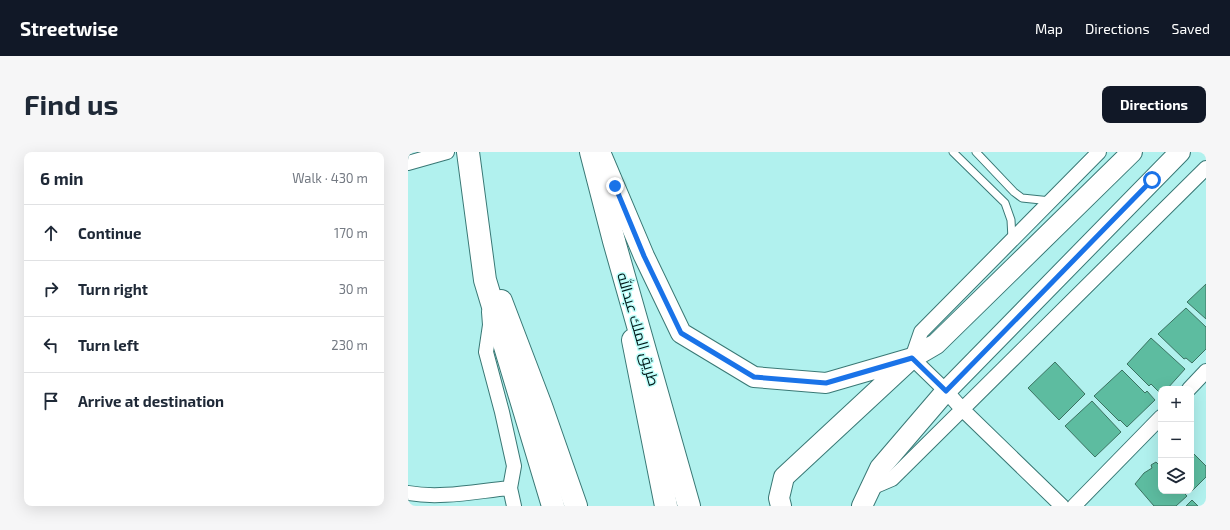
<!DOCTYPE html>
<html lang="en">
<head>
<meta charset="utf-8">
<style>
  body { margin:0; font-family:"Exo 2",Cairo,sans-serif; background:#f6f6f7; color:#1f2937 }
  .controls { position:absolute; right:12px; bottom:12px; display:grid; overflow:hidden; border-radius:8px; box-shadow:0 4px 16px #0002 }
  .controls button { width:36px; height:36px; display:grid; place-items:center; padding:0; border:0; border-bottom:1px solid #e0e1e3; background:#fff; color:#1f2937; font:20px sans-serif }
  .stop { position:absolute; width:12px; height:12px; margin:-9px; border:3px solid #1a73e8; border-radius:50%; background:#fff }
  .stop.end { background:#1a73e8; border-color:#fff; box-shadow:0 1px 4px #0008 }
  .list { margin:0; padding:0; list-style:none }
  h2 { display:flex; justify-content:space-between; align-items:center; height:52px; margin:0; padding:0 16px; font-size:17px }
  h2 small { font-size:13px; font-weight:400; color:#747a83 }
  .list li { display:grid; grid-template-columns:26px 1fr auto; gap:12px; align-items:center; box-sizing:border-box; height:56px; padding:0 16px; border-top:1px solid #e0e1e3 }
  .list b { display:block; font-size:15px; white-space:nowrap }
  .list em { font-size:13px; font-style:normal; color:#747a83 }
  .icon { flex:none; width:22px; height:22px; fill:none; stroke:currentColor; stroke-width:2; stroke-linecap:round; stroke-linejoin:round }
  .map { position:relative; flex:none; width:798px; height:354px; overflow:hidden; border-radius:8px }
  header { display:flex; align-items:center; gap:24px; box-sizing:border-box; height:56px; padding:0 20px; background:#111827; color:#fff }
  header strong { font-size:19px }
  nav { display:flex; gap:22px; margin-inline-start:auto; font-size:14px }
  .intro { display:flex; align-items:center; justify-content:space-between; box-sizing:border-box; height:96px; padding:0 24px }
  h1 { margin:0; font-size:28px }
  .button { padding:10px 18px; border-radius:8px; background:#111827; color:#fff; font-size:14px; font-weight:700 }
  main { display:flex; gap:24px; padding:0 24px }
  aside { flex:1; background:#fff; border-radius:8px; box-shadow:0 4px 16px #0002 }
  .map>svg:first-child { display:block }
</style>
</head>
<body>
<header>
<strong>Streetwise</strong>
<nav><a>Map</a><a>Directions</a><a>Saved</a></nav>
</header>
<div class="intro"><h1>Find us</h1><a class="button">Directions</a></div>
<main>
<aside>
<h2>6 min<small>Walk · 430 m</small></h2>
<ul class="list">
<li><svg class="icon" aria-label="ahead" viewBox="0 0 24 24"><path d="M12 20V5M6 11l6-6 6 6"/></svg><div><b>Continue</b></div><em>170 m</em></li>
<li><svg class="icon" aria-label="right" viewBox="0 0 24 24"><path d="M7 20v-9h11M14 6l5 5-5 5"/></svg><div><b>Turn right</b></div><em>30 m</em></li>
<li><svg class="icon" aria-label="left" viewBox="0 0 24 24"><path d="M17 20v-9H6M10 6l-5 5 5 5"/></svg><div><b>Turn left</b></div><em>230 m</em></li>
<li><svg class="icon" aria-label="arrive" viewBox="0 0 24 24"><path d="M6 21V4h12l-3 4 3 4H6"/></svg><div><b>Arrive at destination</b></div></li>
</ul>
</aside>
<div class="map">
<svg width="798" height="354" viewBox="0 0 798 354">
  <rect width="100%" height="100%" fill="#b1f1ee"/>
  <!-- building -->
  <path fill="#5dbca0" stroke="#3b7261" d="M798,132V167L779,150Z
    M778,156L798,175V197L784,211L778,206L776,207L750,182Z
    M743,186L777,217L759,237H753V242L743,232L741,234L719,212Z
    M647,210L677,242L651,268L620,236Z
    M714,218L737,241L739,239L747,248L719,275L712,268L711,269L686,244Z
    M684,249L713,280L687,305L657,274Z
    M783,299L798,314V325L783,340L782,339Z
    M748,310L753,315V339H774L779,344L768,354H746L727,332L736,321L744,316L743,313Z
    M784,348L790,354H778Z"/>
  <g fill="none" stroke-linecap="round" stroke-linejoin="round">
    <defs>
      <path id="lane" d="M545,0L597,51L603,68L604,87
        M568,0L606,40L614,46L643,49"/>
      <path id="street" d="M0,11L39,0
        M81,160L82,173L78,200L94,260L106,314L102,336L106,354
        M781,237L798,219
        M463,336L484,327L798,16
        M0,341C33,347 69,339 102,336
        M654,354L554,257L538,239L504,206L513,180L691,0
        M666,354L753,265"/>
      <path id="secondary" d="M192,0L236,104L273,181L346,225L418,231L504,206L528,192L724,0
        M373,354L371,346L376,325L502,208
        M454,354L472,316L538,239L772,0"/>
      <path id="primary" d="M93,149L133,254L168,354
        M225,188L258,354"/>
      <path id="highway" d="M60,0L77,128L145,354
        M183,0L206,89L281,354"/>
    </defs>
    <!-- lane casing -->
    <use href="#lane" stroke="#397875" stroke-width="9"/>
    <!-- street casing -->
    <use href="#street" stroke="#397875" stroke-width="16"/>
    <!-- secondary casing -->
    <use href="#secondary" stroke="#397875" stroke-width="22"/>
    <!-- primary casing -->
    <use href="#primary" stroke="#397875" stroke-width="24"/>
    <!-- highway casing -->
    <use href="#highway" stroke="#397875" stroke-width="24"/>
    <!-- lane -->
    <use href="#lane" stroke="#fff" stroke-width="7"/>
    <!-- street -->
    <use href="#street" stroke="#fff" stroke-width="14"/>
    <!-- secondary -->
    <use href="#secondary" stroke="#fff" stroke-width="20"/>
    <!-- primary -->
    <use href="#primary" stroke="#fff" stroke-width="22"/>
    <!-- highway -->
    <use href="#highway" stroke="#fff" stroke-width="22"/>
  </g>
  <g fill="none" stroke-linecap="round" stroke-linejoin="round">
    <!-- route -->
    <path stroke="#1a73e8" stroke-width="5" d="M207,34L236,104L273,181L346,225L418,231L504,206L538,239L744,28"/>
  </g>
  <g text-anchor="middle" dominant-baseline="central" stroke-width="3" stroke-linejoin="round" paint-order="stroke">
    <!-- street labels -->
    <g font-size="15" fill="#001818" stroke="#befffb">
      <text transform="translate(231 177) rotate(74)">طريق الملك عبدالله</text>
    </g>
  </g>
</svg>
<div class="controls">
<button>+</button>
<button>−</button>
<button><svg class="icon" aria-label="layers" viewBox="0 0 24 24"><path d="M12 4l9 5-9 5-9-5zM3 14l9 5 9-5"/></svg></button>
</div>
<div class="stop" style="left:744px;top:28px"></div>
<div class="stop end" style="left:207px;top:34px"></div>
</div>
</main>
</body>
</html>
